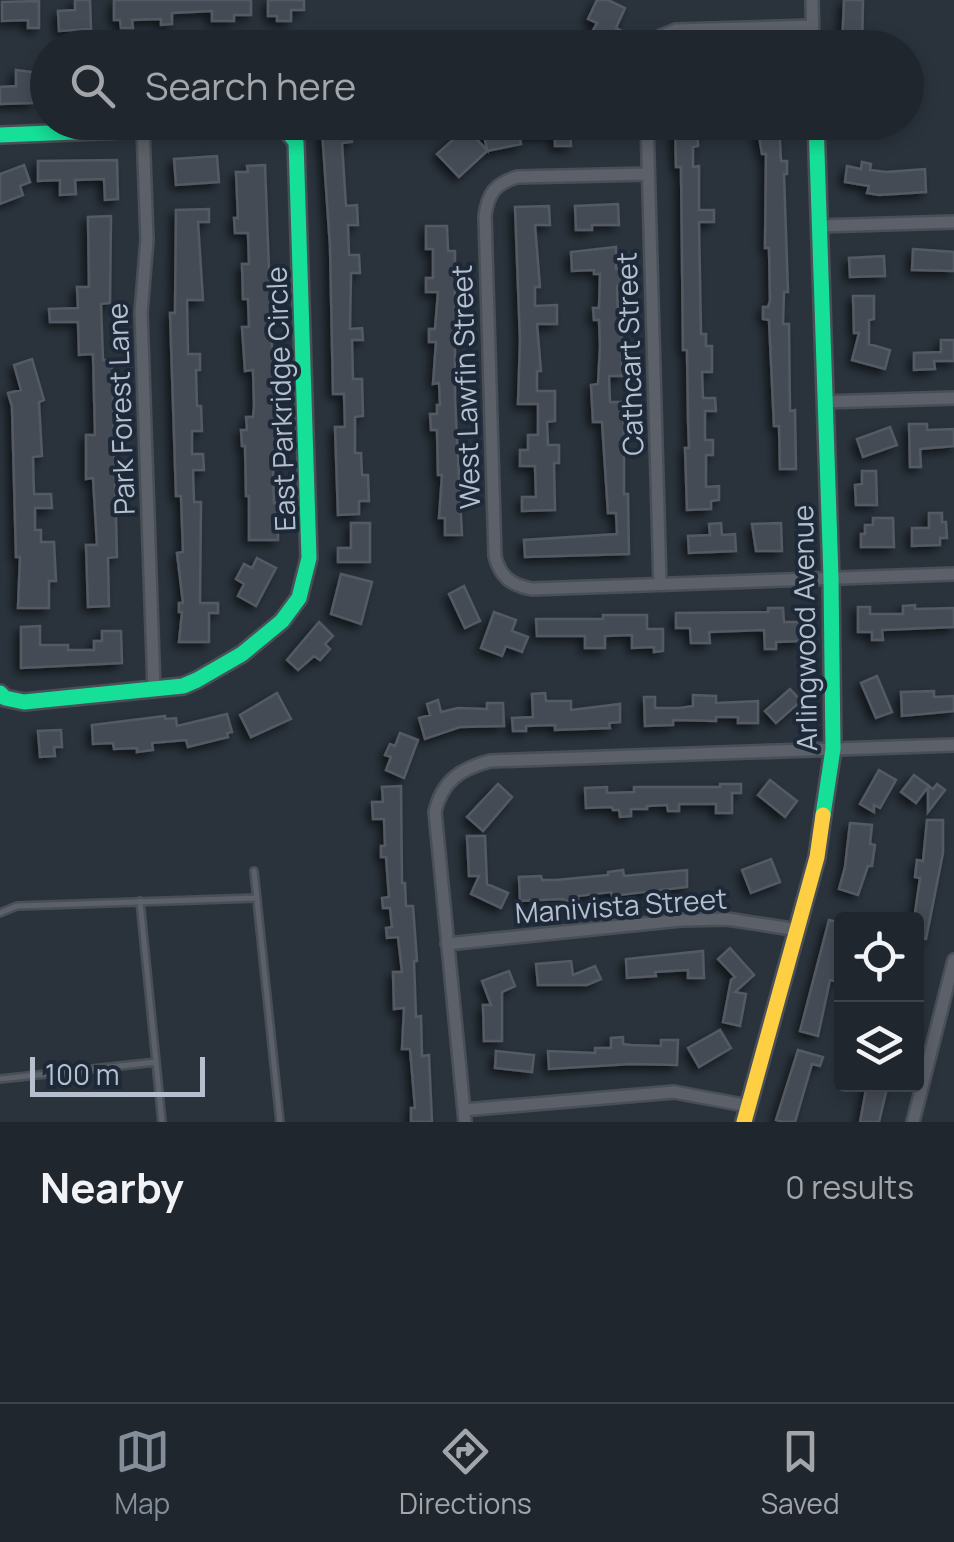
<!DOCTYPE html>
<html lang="en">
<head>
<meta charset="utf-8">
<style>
  body { margin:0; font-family:Manrope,sans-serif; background:#282e35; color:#f1f3f6 }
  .controls { position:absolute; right:30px; bottom:30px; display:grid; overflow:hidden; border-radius:10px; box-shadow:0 5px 15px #0003 }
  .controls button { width:90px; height:90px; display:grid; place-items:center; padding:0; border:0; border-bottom:2px solid #3d4349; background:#20262d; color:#f1f3f6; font:50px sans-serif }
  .scale { position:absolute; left:30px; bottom:25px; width:175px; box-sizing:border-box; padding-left:10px; border:5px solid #b5bfcd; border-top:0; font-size:28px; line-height:35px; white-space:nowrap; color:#b5bfcd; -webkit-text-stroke:8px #1d2938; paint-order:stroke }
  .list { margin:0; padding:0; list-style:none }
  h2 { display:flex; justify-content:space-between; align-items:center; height:130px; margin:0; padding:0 40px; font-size:42px }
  h2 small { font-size:32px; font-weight:400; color:#a2a5aa }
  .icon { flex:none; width:55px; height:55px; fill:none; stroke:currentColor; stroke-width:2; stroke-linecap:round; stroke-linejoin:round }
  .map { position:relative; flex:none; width:954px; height:1122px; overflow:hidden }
  .search { position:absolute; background:#20262d; box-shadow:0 5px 15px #0003; left:30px; right:30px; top:30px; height:110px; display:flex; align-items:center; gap:25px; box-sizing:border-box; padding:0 35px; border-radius:55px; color:#a2a5aa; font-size:38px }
  .sheet { height:280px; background:#20262d }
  nav { display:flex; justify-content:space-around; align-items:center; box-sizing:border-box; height:140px; border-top:2px solid #3d4349; background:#20262d; font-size:28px; color:#a2a5aa }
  nav a { display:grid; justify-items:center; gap:5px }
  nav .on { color:#848e9a }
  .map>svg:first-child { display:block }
</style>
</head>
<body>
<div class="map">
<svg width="954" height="1122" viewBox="0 0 954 1122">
  <defs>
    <filter id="shadow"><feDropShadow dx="-4.5" dy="4.5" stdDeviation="5" flood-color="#0009"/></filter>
  </defs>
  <rect width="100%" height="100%" fill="#2a333c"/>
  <!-- building -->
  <path fill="#454c54" stroke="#535a63" stroke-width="2.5" filter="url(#shadow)" d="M75,0H90L91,29L59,31L58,11L75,10Z
    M114,0H251V15H234V21H212V11L172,13V24L161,25V19L132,20L133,28H121L120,20H114Z
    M268,0H304V10H291V21H277V16H268Z
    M597,0H608L625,8L616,28L622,31L614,45L591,34L597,23L588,19Z
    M844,0H863L862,48H842Z
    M39,1V28H28V20L2,21V2Z
    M16,70L48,74V92H33V103L0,104V87L16,86Z
    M495,122H566V129L570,128L571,146H555V134L519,135L521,144L487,151L459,177L437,154L466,128L487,150L482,125Z
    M675,122H697L698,146L693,147V167L699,166V210H714V222H699L701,334H706V346H712V372H702L703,398H715L716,411H705V440H713V455H706V487L719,486V500L711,501V509L687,510L685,448H689L688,419L687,350H683L681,167H676Z
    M779,122L781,161H787V174H784L788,292H784L783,324H789L790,411L795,410L796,469H780L779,426H774L769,320L763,319V307H768L770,301L769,248H765L766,154H762L757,124Z
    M351,128L352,142L342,143L346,206L357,205L358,225H348L349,255H359L360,273H351L350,329L362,328L363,340H352L353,379H362L363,416L355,417V453H361L362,475H368L369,501H359V514L338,515L335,427H345L344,394H333L330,246L322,130Z
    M217,156L219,182L176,185L174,159Z
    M117,160L118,199L105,200L104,179L75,180L76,194L60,195V180L38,181V161Z
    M862,162L871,164L870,170L886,172L925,169L926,192L879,195L867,193L869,186L845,182L847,166L861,169Z
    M24,165L30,182L20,186L23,195L0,204V174Z
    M265,165L276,455L277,469H273L274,503H278V540H249V496H246L245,446H242L241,430H247L246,417H253L254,406L253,370L245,371L242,327H249L248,299H243L242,264H249L248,233H235L234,218H238L236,172H248L247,166Z
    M618,204L619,225H592V230H576L575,206Z
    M549,206L550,225H535L540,287H535V306L557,305V324H537L541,371H537V391H555V421L547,422L548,445H559V463H554L555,510L522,511V497H536L535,466H520V450H528V435H538V404H518L520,340L515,207Z
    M209,209V222H198L203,300H187L188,354H200V370H196L197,406H201L202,431H192V454H203L204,470H193L194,502H201L200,603H218V613H209V642H179L182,612H179V603H183L177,553L183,552L181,496H176L170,313H175L176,210Z
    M111,216L110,303L101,304L103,360H112L117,557L108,558L109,606L88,607L86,545H97L93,478L86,479V435H95L93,354L79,355L78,322H50L49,309L78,308L77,287H89L88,217Z
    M426,226H447L448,251H455V399L462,535H445V518H439L442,475H438L437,430H431L430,414H437V405H440L439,383L433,384L436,342H429V329H435L438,292H426V278H433V249H426Z
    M616,247V269H621V286H617L618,316H622V376H609L610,402H624V494H628L629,554L525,557L524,540L617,534L616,513H608L602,422H593L591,385L598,384L600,346L599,320H594L593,308H599L600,274H594V270L572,271L571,252Z
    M913,249L954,252V271L912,270Z
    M884,256L885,276L850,277L849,258Z
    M853,296H874V319L869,320V344L890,350L885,369L852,360L859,333H854Z
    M941,340H954V361H934L935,369L914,370V353L941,352Z
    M32,359L44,400L39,402L42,456L33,457L34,494H51L52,508H35V530H41V542H54L56,581H49V608H18L20,557H16L12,407L8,393L21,390L14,365Z
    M909,424H927V430L954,429V446L920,449L921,467H910Z
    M890,427L897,445L863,457L857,439Z
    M862,471H876L877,505H856L855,485L862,484Z
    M929,513H942V522H946L947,538H940V545L912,546V528H929Z
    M873,518H893L894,547H861V534H865V525H873Z
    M351,523H370V562H338V548H351Z
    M721,523L722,535L735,534L736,551L689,553L688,536L710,535L709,524Z
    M781,523L782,551H756L752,524Z
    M257,558L276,568L256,606L238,596L244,584L236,579L244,564L252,568Z
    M341,574L372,582L361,624L331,614Z
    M464,586L480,621L465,628L449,594Z
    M915,605V609L954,608V627L882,630L883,640H872V632H858V607H870V614H903V606Z
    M768,608H783L784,622H801L802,641L776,642V649H765L764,630L709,632L710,643H691L690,628H676V613L768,612Z
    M494,612L516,620L512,631L528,637L522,652L506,646L502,656L481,648Z
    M603,615H647V629H663V651L654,652V647L632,648V635L605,636V648H585V636H537L536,619H603Z
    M319,622L333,636L325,644L330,649L320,660L314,656L298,670L287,660Z
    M40,626V645H68V650H94V641H102V631H121L122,663L21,668V627Z
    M877,676L892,712L876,718L861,683Z
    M790,689L801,701L776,723L765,711Z
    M934,691V697L954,696V711L902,716L901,692Z
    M277,693L291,719L251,737L240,715Z
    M545,693L546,701H571V710L620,704V722L609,723L610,728L555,730V725L526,726V731H513L512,718L533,717L532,694Z
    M693,695L716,696V703L758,701V723H738V717H716V721L673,720V725L645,726L644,697H655V708H680L693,706Z
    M438,700L441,712L458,708L487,709V703H503L504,726L460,727L425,739L419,718L430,715L427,704Z
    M227,714L232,732L227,733L228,737L188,747L186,740L152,743L153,750L137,752V748L114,749L113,743L93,744L92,725L165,716V719L176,718L177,726Z
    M61,730L62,747H54L55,756L40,757L38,731Z
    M400,733L418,740L404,778L386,770L391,757L385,755L390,744L395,746Z
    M879,770L896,780L880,808L874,805V812L860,804Z
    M914,775L933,789L937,784L945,790L928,812V787L916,803L901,792Z
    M770,780L797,801L785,817L758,795Z
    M498,784L512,797L483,831L467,817Z
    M720,784H741V793H732V813H716V804H679V811H668L667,805L647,806V809H631V816L620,817L619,810H613L612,807L586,808L585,788L607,787V793L634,792V787H720Z
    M401,786L402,883H405L406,906H413L417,961H414L416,1017L421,1016L422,1056L429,1055L432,1122H411V1108H415L410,1049H402L404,1008L394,1009L393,972H402L398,937L387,938L386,928L392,927L390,908H383L382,898L389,897L386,857H381V846H385L384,819H373L372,802H383L382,787Z
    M927,820H943V853L926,939L916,937L914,920L920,878L915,877L917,860L923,861Z
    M850,823L872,825L870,844L875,845L872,866H868L858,895L839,889L845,867Z
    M467,836H485L487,884L508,893L501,908L471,894L479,876H469Z
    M771,859L780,882L751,893L742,870Z
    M623,870L624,876L687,870V887L612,896L611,892L578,896V900L563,901V899L520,901L519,877L541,876L542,880H556L608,875V872Z
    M829,920L842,923V944L835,981L830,980L818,1036L800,1031Z
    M730,948L754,975L735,992L746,994L740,1026L723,1022L731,980L735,977L718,959Z
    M703,951L704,978H688V970L655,972L656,976L627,978L626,959Z
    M571,961L573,975L595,966L601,979L587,985H538L536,964Z
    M509,971L515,986L502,992V1041H484L483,1005H491L482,981Z
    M720,1030L731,1048L699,1067L688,1048Z
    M623,1037V1044L631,1045L661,1046V1040H678L677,1065L631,1064L549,1069L548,1051L595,1053V1048H611V1038Z
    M798,1050L823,1057L820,1066L812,1064L795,1122H783L776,1120Z
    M496,1051L534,1055L532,1072L495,1068Z
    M867,1084H888L879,1122H860Z"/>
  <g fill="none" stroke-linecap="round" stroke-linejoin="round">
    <defs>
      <path id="lane" d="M254,871L280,1122
        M140,901L162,1122
        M0,913L17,906L257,898
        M0,1079L156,1062"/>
      <path id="street" d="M812,0L813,48
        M650,48L661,36L676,30L812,26
        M647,122L660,584
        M143,129L147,240L141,312L154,689
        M648,174L517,177C495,184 488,193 485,216L495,556C500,577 511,585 532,589L954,574
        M819,226L954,222
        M824,402L954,398
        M447,944L681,920L727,919L798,930
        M464,1110L674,1092L749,1106
        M465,1122L435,812C442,781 460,769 490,761L954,745
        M913,1122L954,960"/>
      <path id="fast" d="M816,122L831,578L833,749L823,815
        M0,135L272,124L285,129L296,142L309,558L299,598L282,621L242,654L197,680L183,686L24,702L5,698L0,693"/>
      <path id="slow" d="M744,1122L817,857L823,815"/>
    </defs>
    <!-- lane casing -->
    <use href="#lane" stroke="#494f56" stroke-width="10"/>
    <!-- street casing -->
    <use href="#street" stroke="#494f56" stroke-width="16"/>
    <!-- fast casing -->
    <use href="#fast" stroke="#494f56" stroke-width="20"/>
    <!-- slow casing -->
    <use href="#slow" stroke="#494f56" stroke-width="20"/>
    <!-- lane -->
    <use href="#lane" stroke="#5c6169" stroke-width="5"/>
    <!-- street -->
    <use href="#street" stroke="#5c6169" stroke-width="11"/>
    <!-- fast -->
    <use href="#fast" stroke="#16e098" stroke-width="15"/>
    <!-- slow -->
    <use href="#slow" stroke="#ffcf43" stroke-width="15"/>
  </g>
  <g text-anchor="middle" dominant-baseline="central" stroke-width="8" stroke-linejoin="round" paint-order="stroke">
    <!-- street labels -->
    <g font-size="28" fill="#b5bfcd" stroke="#1d2938">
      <text transform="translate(629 354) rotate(-92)">Cathcart Street</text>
      <text transform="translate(465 387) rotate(-92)">West Lawfin Street</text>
      <text transform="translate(280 399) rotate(-92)">East Parkridge Circle</text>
      <text transform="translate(120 409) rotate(-92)">Park Forest Lane</text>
      <text transform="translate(804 628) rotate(-91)">Arlingwood Avenue</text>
      <text transform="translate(621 905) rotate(-4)">Manivista Street</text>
    </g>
  </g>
</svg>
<div class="controls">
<button><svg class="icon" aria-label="locate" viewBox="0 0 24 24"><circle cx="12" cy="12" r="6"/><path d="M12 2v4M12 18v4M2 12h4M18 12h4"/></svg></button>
<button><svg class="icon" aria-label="layers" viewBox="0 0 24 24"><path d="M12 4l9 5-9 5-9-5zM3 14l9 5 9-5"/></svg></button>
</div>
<div class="scale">100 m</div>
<div class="search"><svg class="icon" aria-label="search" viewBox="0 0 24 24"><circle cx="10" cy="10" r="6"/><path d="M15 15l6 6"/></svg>Search here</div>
</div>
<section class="sheet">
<h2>Nearby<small>0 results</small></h2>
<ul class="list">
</ul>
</section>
<nav>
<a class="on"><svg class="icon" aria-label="map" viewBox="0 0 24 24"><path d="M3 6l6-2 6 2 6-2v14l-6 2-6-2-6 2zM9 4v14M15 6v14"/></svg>Map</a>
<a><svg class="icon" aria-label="directions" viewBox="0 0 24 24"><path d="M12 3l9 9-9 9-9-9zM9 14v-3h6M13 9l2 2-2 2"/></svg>Directions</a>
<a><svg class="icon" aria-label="saved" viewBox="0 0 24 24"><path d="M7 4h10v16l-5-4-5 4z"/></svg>Saved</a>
</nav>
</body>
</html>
